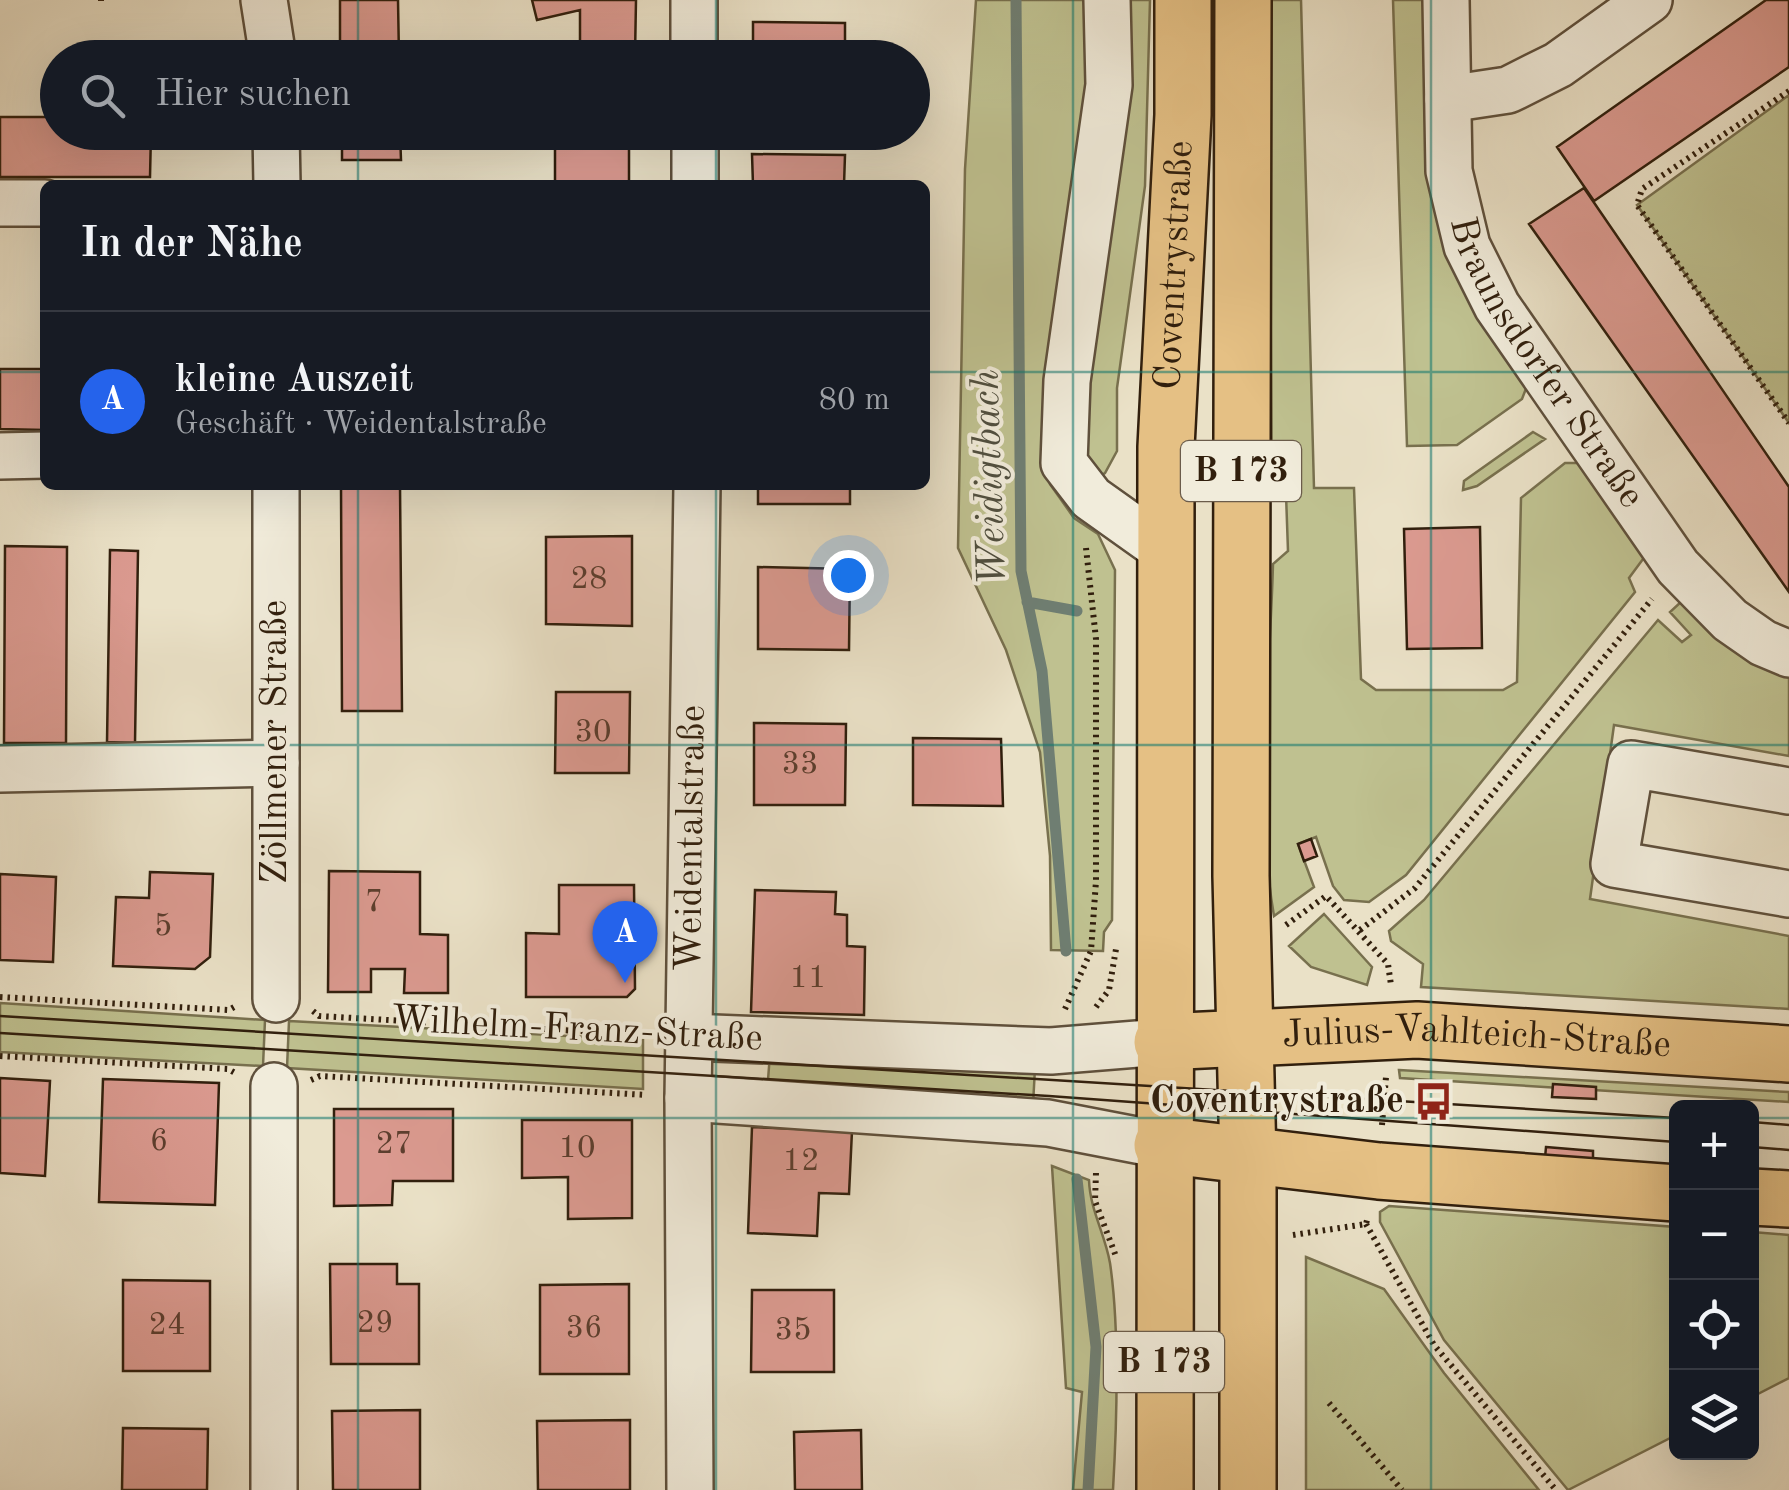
<!DOCTYPE html>
<html lang="de">
<head>
<meta charset="utf-8">
<style>
  body { margin:0; font-family:"Old Standard TT",serif; background:#242831; color:#f1f3f6 }
  .controls { position:absolute; right:30px; bottom:30px; display:grid; overflow:hidden; border-radius:15px; box-shadow:0 10px 40px #0002 }
  .controls button { width:90px; height:90px; display:grid; place-items:center; padding:0; border:0; border-bottom:2px solid #363941; background:#171b24; color:#f1f3f6; font:50px sans-serif }
  .you { position:absolute; left:848px; top:575px; width:35px; height:35px; margin:-25px; border:8px solid #fff; border-radius:50%; background:#1a73e8; box-shadow:0 0 0 15px #1a73e833 }
  .badge { display:grid; place-items:center; width:65px; height:65px; border-radius:50%; background:#2563eb; color:#fff; font-size:32px; font-weight:700 }
  .pin { position:absolute; translate:-50% -82px; filter:drop-shadow(0 2px 5px #0008) }
  .pin::after { content:''; position:absolute; top:52px; width:35px; height:30px; background:inherit; clip-path:polygon(0 0,100% 0,50% 100%) }
  .list { margin:0; padding:0; list-style:none }
  h2 { display:flex; justify-content:space-between; align-items:center; height:130px; margin:0; padding:0 40px; font-size:42px }
  h2 small { font-size:32px; font-weight:400; color:#9ea1a6 }
  .list li { display:grid; grid-template-columns:65px 1fr auto; gap:30px; align-items:center; box-sizing:border-box; height:180px; padding:0 40px; border-top:2px solid #363941 }
  .list b { display:block; font-size:38px; white-space:nowrap }
  .list p { margin:0; font-size:32px; white-space:nowrap; color:#9ea1a6 }
  .list em { font-size:32px; font-style:normal; color:#9ea1a6 }
  .icon { flex:none; width:55px; height:55px; fill:none; stroke:currentColor; stroke-width:2; stroke-linecap:round; stroke-linejoin:round }
  .map { position:relative; flex:none; width:1789px; height:1490px; overflow:hidden }
  .search { position:absolute; background:#171b24; box-shadow:0 10px 40px #0002; left:40px; top:40px; width:890px; height:110px; display:flex; align-items:center; gap:25px; box-sizing:border-box; padding:0 35px; border-radius:55px; color:#9ea1a6; font-size:38px }
  .panel { position:absolute; background:#171b24; box-shadow:0 10px 40px #0002; left:40px; top:180px; width:890px; height:310px; border-radius:15px }
  .map>svg:first-child { display:block }
</style>
</head>
<body>
<div class="map">
<svg width="1789" height="1490" viewBox="0 0 1789 1490">
  <rect width="100%" height="100%" fill="#eae1c7"/>
  <filter id="stains"><feTurbulence type="fractalNoise" baseFrequency=".002" numOctaves="4"/><feColorMatrix values="0 0 0 0 .2 0 0 0 0 .09 0 0 0 0 .02 0 0 0 .5 -.17"/></filter>
  <radialGradient id="worn" r=".72"><stop offset=".6" stop-color="#630" stop-opacity="0"/><stop offset="1" stop-color="#630" stop-opacity=".3"/></radialGradient>
  <!-- green -->
  <path fill="#bfc190" stroke="#78704e" stroke-width="2.5" d="M976,0H1150L1145,186L1117,388V451L1105,473L1088,483L1051,411L1050,484L1074,518L1098,534L1115,570L1112,920L1104,932L1103,951L1051,950L1050,856L1040,752L1006,650L958,548L965,169Z
    M1268,0H1301L1314,488H1354L1361,679L1376,690H1503L1517,682L1521,498L1565,463H1582L1646,555L1629,578L1635,592L1406,875L1369,902L1344,900L1333,886L1316,837L1298,844L1314,887L1274,916C1254,801 1270,680 1273,564L1288,551L1286,494L1272,476Z
    M1393,0H1424L1527,386L1522,399L1457,445L1407,446Z
    M1789,95V423L1637,205Z
    M1533,432L1545,439L1477,486L1463,490L1464,481Z
    M1682,601C1716,636 1744,660 1789,677V756L1614,725L1590,899L1789,936V1009L1421,987L1423,964L1391,941L1389,931L1424,900L1658,620L1682,642L1691,635L1670,612Z
    M1324,914L1372,967L1367,985L1311,967L1289,946Z
    M0,1003L265,1020L263,1066L0,1052Z
    M289,1021L643,1040V1089L287,1068Z
    M770,1054L1035,1068L1033,1105L767,1093Z
    M1399,1070L1789,1092V1102L1400,1078Z
    M1052,1166L1089,1180C1090,1210 1105,1234 1110,1263C1120,1331 1117,1420 1113,1490H1073L1082,1392L1066,1388Z
    M1389,1206L1676,1227V1435L1568,1490L1444,1340L1380,1222V1212Z
    M1752,1232L1789,1235V1378L1752,1397Z
    M1306,1257L1384,1289L1444,1373L1539,1490H1306Z"/>
  <g fill="none" stroke-linecap="round" stroke-linejoin="round">
    <!-- stream -->
    <path stroke="#6f7e72" stroke-width="11" d="M1016,0L1021,571L1042,671L1066,951
      M1027,602L1077,611
      M1077,1179L1096,1347L1088,1490"/>
  </g>
  <!-- building -->
  <path fill="#db9a90" stroke="#311f0d" stroke-width="2.5" d="M340,0H398L399,58H340Z
    M532,0H636L635,56H580V10L537,20Z
    M1766,0H1789V67L1594,201L1557,147Z
    M753,22L845,23V58H753Z
    M0,117H58V132H151L150,177H0Z
    M342,132H400L401,160H342Z
    M555,132H629V185H555Z
    M752,154L845,155L844,185H753Z
    M1584,188L1789,487V592L1529,224Z
    M0,369H45V430L0,429Z
    M341,485H400L402,711H342Z
    M758,485H850V504H758Z
    M1480,527L1482,648L1407,649L1404,529Z
    M632,536V626L546,624V537Z
    M5,546L67,547L66,743H4Z
    M110,550L138,551L135,743L107,742Z
    M758,567L850,569L849,650L758,649Z
    M556,692H630L629,773H555Z
    M754,723L846,724L845,805H754Z
    M913,738L1001,739L1003,806L913,805Z
    M1311,839L1317,856L1304,861L1298,844Z
    M329,871L420,872V934L448,935V993H404L405,969H371V992H328Z
    M150,872L213,874L210,957L195,969L113,966L116,897L149,898Z
    M0,874L56,877L53,962L0,960Z
    M559,885H634L635,989L627,997H526V933L559,934Z
    M755,890L836,892L835,914L847,915V946L865,947L864,1015L751,1012Z
    M0,1078L50,1081L45,1176L0,1173Z
    M103,1079L219,1083L215,1205L99,1202Z
    M1553,1084L1596,1087V1099L1552,1097Z
    M334,1109H453V1181H393L392,1205L334,1206Z
    M522,1120H632V1218L568,1219V1177L522,1178Z
    M752,1127L852,1131L849,1194L819,1193L817,1236L748,1233Z
    M1546,1147L1593,1151V1162L1545,1158Z
    M330,1264H397V1284H419V1364H331Z
    M123,1280L210,1281V1371H123Z
    M629,1284V1374H540V1285Z
    M752,1290H834V1372H751Z
    M420,1410V1490H333L332,1411Z
    M630,1420V1490H538L537,1421Z
    M123,1428L208,1429L207,1490H122Z
    M861,1430L862,1490H795L794,1432Z"/>
  <g fill="none" stroke-linecap="round" stroke-linejoin="round">
    <defs>
      <g id="minor">
        <path d="M264,0L273,58"/>
        <path d="M694,0V58"/>
        <path d="M1107,0L1109,85L1067,381L1064,463L1091,498L1164,550"/>
        <path id="s1" d="M1446,0L1449,171L1467,246L1497,306L1678,567L1730,620L1763,643L1789,654"/>
        <path d="M1448,99L1508,90L1558,65L1649,0"/>
        <path d="M276,132L277,185"/>
        <path d="M695,132V185"/>
        <path d="M0,203H45"/>
        <path d="M0,456L45,455"/>
        <path d="M276,485V999"/>
        <path d="M0,769L276,763"/>
        <path d="M1789,791L1631,764L1614,864L1789,894"/>
        <path d="M689,1037L1051,1051L1162,1042"/>
        <path d="M688,1098L1048,1123L1162,1145"/>
        <path d="M274,1490V1086"/>
        <path id="s2" d="M690,1490L688,1098L697,485"/>
      </g>
      <g id="major">
        <path d="M1243,0L1241,876L1248,1159V1490"/>
        <path id="s3" d="M1162,1042L1417,1030L1789,1054"/>
        <path d="M1162,1145L1379,1171L1676,1193"/>
        <path d="M1752,1197L1789,1199"/>
        <path id="s4" d="M1165,1490L1166,447L1183,115V0"/>
      </g>
    </defs>
    <!-- minor casing -->
    <use href="#minor" stroke="#5f503c" stroke-width="50"/>
    <!-- major casing -->
    <use href="#major" stroke="#311f0d" stroke-width="60"/>
    <!-- path -->
    <path stroke="#311f0d" stroke-width="6" stroke-dasharray="2.5 5" stroke-linecap="butt" d="M101,0V1
      M1789,91L1642,189L1637,205L1789,423
      M1286,925L1326,896L1388,964L1391,985
      M1360,930L1415,888L1652,599
      M0,997L229,1010L236,1006
      M1096,1007L1109,990L1116,949
      M1065,1009L1091,951L1096,881V639L1086,548
      M313,1011L319,1016L648,1035
      M0,1056L228,1069L237,1074
      M311,1080L320,1076L647,1095
      M1382,1125L1386,1077
      M1096,1173L1095,1201L1117,1259
      M1366,1224L1434,1345L1556,1490
      M1293,1235L1366,1224L1368,1216
      M1329,1403L1402,1490"/>
    <!-- minor -->
    <use href="#minor" stroke="#f1ecdb" stroke-width="45"/>
    <!-- major -->
    <use href="#major" stroke="#e5c084" stroke-width="55"/>
    <!-- tram -->
    <path stroke="#311f0d" stroke-width="2.5" d="M0,1016L1676,1118
      M0,1033L1049,1096L1676,1142
      M1752,1122L1789,1125
      M1752,1147L1789,1150"/>
  </g>
  <!-- grid -->
  <path fill="none" stroke="#0f766e" stroke-width="2.5" stroke-opacity="0.55" d="M358,0V58M716,0V58M1073,0V1490M1431,0V1490M358,132V185M716,132V185M0,372H45M925,372H1789M358,485V1490M716,485V1490M0,745H1789M0,1118H1676M1752,1118H1789"/>
  <!-- icons -->
  <defs>
    <symbol id="bus-bare" viewBox="-9 -9 18 18"><path d="M-5-6H5V4H4V6H2V4H-2V6H-4V4H-5ZM-3.5-4V0h7V-4ZM-3.5 1.2v1.5H-2V1.2ZM2 1.2v1.5H3.5V1.2Z" fill="#8f2418" stroke="#f1ecdb" stroke-width="2.5" paint-order="stroke"/></symbol>
  </defs>
  <g fill-rule="evenodd">
    <use href="#bus-bare" x="1406" y="1074" width="55" height="55"/>
  </g>
  <g text-anchor="middle" dominant-baseline="central" stroke-width="8" stroke-linejoin="round" paint-order="stroke">
    <!-- number labels -->
    <g font-size="32" fill="#5c3e2e">
      <text x="589" y="580">28</text>
      <text x="593" y="733">30</text>
      <text x="800" y="765">33</text>
      <text x="374" y="903">7</text>
      <text x="163" y="927">5</text>
      <text x="808" y="979">11</text>
      <text x="159" y="1142">6</text>
      <text x="394" y="1145">27</text>
      <text x="577" y="1149">10</text>
      <text x="801" y="1162">12</text>
      <text x="375" y="1324">29</text>
      <text x="167" y="1326">24</text>
      <text x="584" y="1329">36</text>
      <text x="793" y="1331">35</text>
    </g>
    <!-- shield labels -->
    <g fill="#f1ecdb" stroke="#6b5c4b" stroke-width="2.5">
      <rect x="1181" y="441" width="120" height="60" rx="8"/>
      <rect x="1104" y="1332" width="120" height="60" rx="8"/>
    </g>
    <g font-size="35" font-weight="bold" fill="#311f0d">
      <text x="1241" y="471">B 173</text>
      <text x="1164" y="1362">B 173</text>
    </g>
    <!-- street labels -->
    <g font-size="38" fill="#311f0d" stroke="#f1ecdb">
      <text stroke="none"><textPath href="#s4" startOffset="1225">Coventrystraße</textPath></text>
      <text stroke="none"><textPath href="#s1" startOffset="388">Braunsdorfer Straße</textPath></text>
      <text transform="translate(276 742) rotate(-90)">Zöllmener Straße</text>
      <text stroke="none"><textPath href="#s2" startOffset="652">Weidentalstraße</textPath></text>
      <text transform="translate(577 1030) rotate(3)">Wilhelm-Franz-Straße</text>
      <text stroke="none"><textPath href="#s3" startOffset="315">Julius-Vahlteich-Straße</textPath></text>
    </g>
    <!-- poi labels -->
    <g font-size="38" font-weight="bold" fill="#311f0d" stroke="#f1ecdb" text-anchor="end">
      <text x="1404" y="1102">Coventrystraße</text>
    </g>
    <!-- water labels -->
    <g font-size="40" font-style="italic" fill="#504f3f" stroke="#f1ecdb">
      <text transform="translate(991 478) rotate(-92)">Weidigtbach</text>
    </g>
  </g>
  <rect width="100%" height="100%" filter="url(#stains)"/>
  <rect width="100%" height="100%" fill="url(#worn)"/>
</svg>
<div class="controls">
<button>+</button>
<button>−</button>
<button><svg class="icon" aria-label="locate" viewBox="0 0 24 24"><circle cx="12" cy="12" r="6"/><path d="M12 2v4M12 18v4M2 12h4M18 12h4"/></svg></button>
<button><svg class="icon" aria-label="layers" viewBox="0 0 24 24"><path d="M12 4l9 5-9 5-9-5zM3 14l9 5 9-5"/></svg></button>
</div>
<div class="you"></div>
<div class="pin badge" style="left:625px;top:983px">A</div>
<div class="search"><svg class="icon" aria-label="search" viewBox="0 0 24 24"><circle cx="10" cy="10" r="6"/><path d="M15 15l6 6"/></svg>Hier suchen</div>
<section class="panel">
<h2>In der Nähe<small></small></h2>
<ul class="list">
<li><span class="badge">A</span><div><b>kleine Auszeit</b><p>Geschäft · Weidentalstraße</p></div><em>80 m</em></li>
</ul>
</section>
</div>
</body>
</html>
